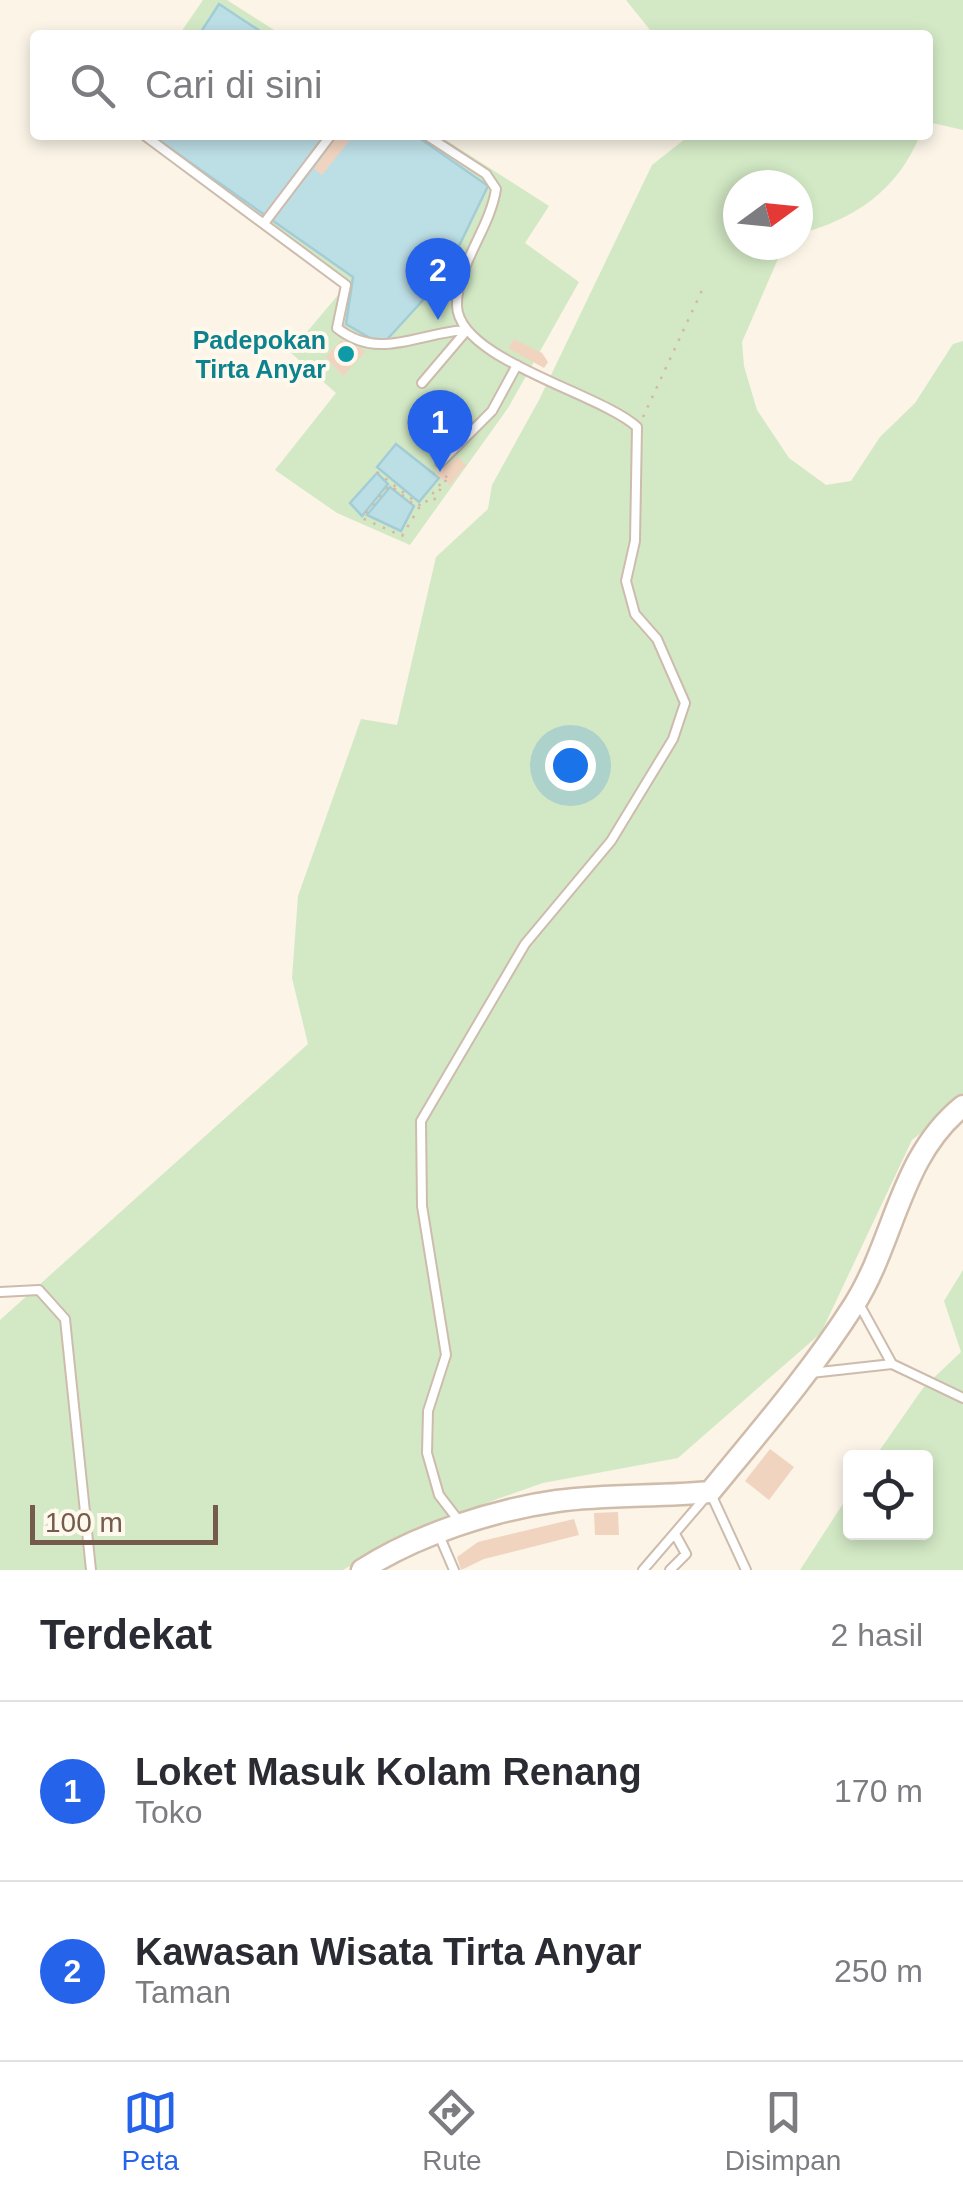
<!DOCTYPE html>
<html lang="id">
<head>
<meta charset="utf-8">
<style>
  body { margin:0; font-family:Arial,sans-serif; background:#f2f2f3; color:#2b2b33 }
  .controls { position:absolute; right:30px; bottom:30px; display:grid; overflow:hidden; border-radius:10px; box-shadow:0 5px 15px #0003 }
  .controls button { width:90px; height:90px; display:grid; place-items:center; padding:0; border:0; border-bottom:2px solid #e1e1e2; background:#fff; color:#2b2b33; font:50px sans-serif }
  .compass { position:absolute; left:723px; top:170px; width:90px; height:90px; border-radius:50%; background:#fff; box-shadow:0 5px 15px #0003; rotate:75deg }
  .scale { position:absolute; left:30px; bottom:25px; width:188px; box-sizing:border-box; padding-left:10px; border:5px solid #745b4c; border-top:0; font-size:28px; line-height:35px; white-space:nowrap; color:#745b4c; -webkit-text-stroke:8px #fef8ed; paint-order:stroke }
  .you { position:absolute; left:570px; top:765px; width:35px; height:35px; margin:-25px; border:8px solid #fff; border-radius:50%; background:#1a73e8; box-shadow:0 0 0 15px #1a73e833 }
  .badge { display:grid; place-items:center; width:65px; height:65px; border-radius:50%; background:#2563eb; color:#fff; font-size:32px; font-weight:700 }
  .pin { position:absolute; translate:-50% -82px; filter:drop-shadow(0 2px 5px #0008) }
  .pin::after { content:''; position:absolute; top:52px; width:35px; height:30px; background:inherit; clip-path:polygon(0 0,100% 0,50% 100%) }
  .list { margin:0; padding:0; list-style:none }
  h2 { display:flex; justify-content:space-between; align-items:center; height:130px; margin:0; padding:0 40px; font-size:42px }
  h2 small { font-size:32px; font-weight:400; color:#7c7c81 }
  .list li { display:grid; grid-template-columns:65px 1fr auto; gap:30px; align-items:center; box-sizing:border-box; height:180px; padding:0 40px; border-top:2px solid #e1e1e2 }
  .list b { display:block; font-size:38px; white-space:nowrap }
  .list p { margin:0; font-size:32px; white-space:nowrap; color:#7c7c81 }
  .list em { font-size:32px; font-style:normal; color:#7c7c81 }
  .icon { flex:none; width:55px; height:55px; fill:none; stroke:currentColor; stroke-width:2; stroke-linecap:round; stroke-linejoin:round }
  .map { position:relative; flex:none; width:963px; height:1570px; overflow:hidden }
  .search { position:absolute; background:#fff; box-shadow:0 5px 15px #0003; left:30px; right:30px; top:30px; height:110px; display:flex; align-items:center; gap:25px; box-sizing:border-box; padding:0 35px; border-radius:10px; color:#7c7c81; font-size:38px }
  .sheet { height:490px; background:#fff }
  nav { display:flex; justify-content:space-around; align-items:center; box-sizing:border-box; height:140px; border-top:2px solid #e1e1e2; background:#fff; font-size:28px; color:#7c7c81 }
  nav a { display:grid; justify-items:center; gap:5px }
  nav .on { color:#2563eb }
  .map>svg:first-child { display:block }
</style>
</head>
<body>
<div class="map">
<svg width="963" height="1570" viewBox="0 0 963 1570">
  <rect width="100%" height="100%" fill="#fbf4e7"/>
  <!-- green -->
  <path fill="#d3e9c5" d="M203,0H227L282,35H179Z
    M626,0H963V130L928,122V35H654Z
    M137,135H438L549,206L525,243L579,282L508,408L410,545L337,513L275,470L336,393L290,352L344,288Z
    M690,135H920C898,190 854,220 798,234V185H738V245H784L742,342L744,366L757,410L789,458L826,485L851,481L880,437L915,403L953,344L963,341V1101L912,1140L821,1333L678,1458L543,1483L418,1527L343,1570H0V1320L308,1044L292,978L298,896L361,719L397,725L436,557L488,509L492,485L539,400L652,165Z
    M963,1270V1570H800L850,1493V1532H926V1458L875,1457L923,1388L961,1352L944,1301Z"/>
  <!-- water -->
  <path fill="#bcdee5" stroke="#a2cdd6" stroke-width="2.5" d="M219,4L266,35H199Z
    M151,135H415L488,186L444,277L382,345L346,324L353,277Z
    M396,444L439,478L419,502L377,467Z
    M377,473L388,484L362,516L350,503Z
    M390,487L414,506L401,531L367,515Z"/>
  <!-- building -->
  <path fill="#f0d4bf" d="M338,135H354L322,175L314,169Z
    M514,339L542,353L548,362L544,368L508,348Z
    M341,340L366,351L343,376L326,357Z
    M458,457L466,465L450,485L435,474Z
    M770,1449L794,1467L769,1500L745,1481Z
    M618,1512L619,1535H595L594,1513Z
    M574,1519L579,1535L484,1559L461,1570L457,1557L478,1542Z"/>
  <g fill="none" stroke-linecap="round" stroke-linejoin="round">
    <defs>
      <path id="service" d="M144,135L346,285L337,328C380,362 419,332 467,330
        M426,135L486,174L496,189C490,229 456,266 457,306C459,360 600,393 637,427L635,541L626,581L635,614L657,639L685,703L673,739L611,841L525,944L421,1121L422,1206L446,1355L428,1411L427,1453L439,1495L459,1521
        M265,222L331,135
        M422,383L467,330
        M440,463L492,411L517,365
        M0,1292L39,1290L65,1319L91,1570
        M858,1302L892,1364
        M811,1373L892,1364L963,1398
        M439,1535L454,1570
        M643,1570L710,1492L746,1570
        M670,1570L686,1554L675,1534"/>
      <path id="secondary" d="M362,1570C416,1535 493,1510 557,1501C608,1494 659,1497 710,1492C760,1431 812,1371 854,1305C895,1240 900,1156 963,1106"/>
    </defs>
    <!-- service casing -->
    <use href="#service" stroke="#cdbcad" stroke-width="12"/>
    <!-- secondary casing -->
    <use href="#secondary" stroke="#d0bcab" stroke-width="25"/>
    <!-- path -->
    <path stroke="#d5b7a2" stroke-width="2.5" stroke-dasharray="2.5 8" stroke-linecap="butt" d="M643,417L704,286
      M377,472L422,507L449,473
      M434,500L450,473
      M412,503L390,485L362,518L402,536L419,508L414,501"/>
    <!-- service -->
    <use href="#service" stroke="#fff" stroke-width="8"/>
    <!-- secondary -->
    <use href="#secondary" stroke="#fff" stroke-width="20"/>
  </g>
  <!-- markers -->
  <circle fill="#0f9aa8" stroke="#fef8ed" stroke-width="4" cx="346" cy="354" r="10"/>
  <g text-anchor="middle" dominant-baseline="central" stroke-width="8" stroke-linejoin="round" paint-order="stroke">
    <!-- culture labels -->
    <g font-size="25" font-weight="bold" fill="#0d838f" stroke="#fef8ed" text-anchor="end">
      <text x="326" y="340">Padepokan<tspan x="326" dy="29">Tirta Anyar</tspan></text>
    </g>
  </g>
</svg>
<div class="controls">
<button><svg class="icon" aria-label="locate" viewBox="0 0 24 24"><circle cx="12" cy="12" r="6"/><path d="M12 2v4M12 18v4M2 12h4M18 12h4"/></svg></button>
</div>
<svg class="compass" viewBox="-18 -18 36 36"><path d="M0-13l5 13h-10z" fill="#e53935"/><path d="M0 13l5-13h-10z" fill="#7c7c81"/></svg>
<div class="scale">100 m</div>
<div class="you"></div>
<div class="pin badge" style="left:440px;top:472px">1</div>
<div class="pin badge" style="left:438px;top:320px">2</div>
<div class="search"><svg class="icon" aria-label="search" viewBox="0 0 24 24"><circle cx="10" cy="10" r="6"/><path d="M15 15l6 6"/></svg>Cari di sini</div>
</div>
<section class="sheet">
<h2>Terdekat<small>2 hasil</small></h2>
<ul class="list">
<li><span class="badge">1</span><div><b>Loket Masuk Kolam Renang</b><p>Toko</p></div><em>170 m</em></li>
<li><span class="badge">2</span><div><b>Kawasan Wisata Tirta Anyar</b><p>Taman</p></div><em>250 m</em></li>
</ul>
</section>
<nav>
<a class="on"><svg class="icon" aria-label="map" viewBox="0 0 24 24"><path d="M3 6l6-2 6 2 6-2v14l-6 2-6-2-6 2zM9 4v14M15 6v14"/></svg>Peta</a>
<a><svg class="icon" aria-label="directions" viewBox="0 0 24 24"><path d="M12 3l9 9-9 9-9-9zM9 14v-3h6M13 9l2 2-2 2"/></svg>Rute</a>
<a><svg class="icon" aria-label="saved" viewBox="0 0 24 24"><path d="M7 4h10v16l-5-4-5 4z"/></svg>Disimpan</a>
</nav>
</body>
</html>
